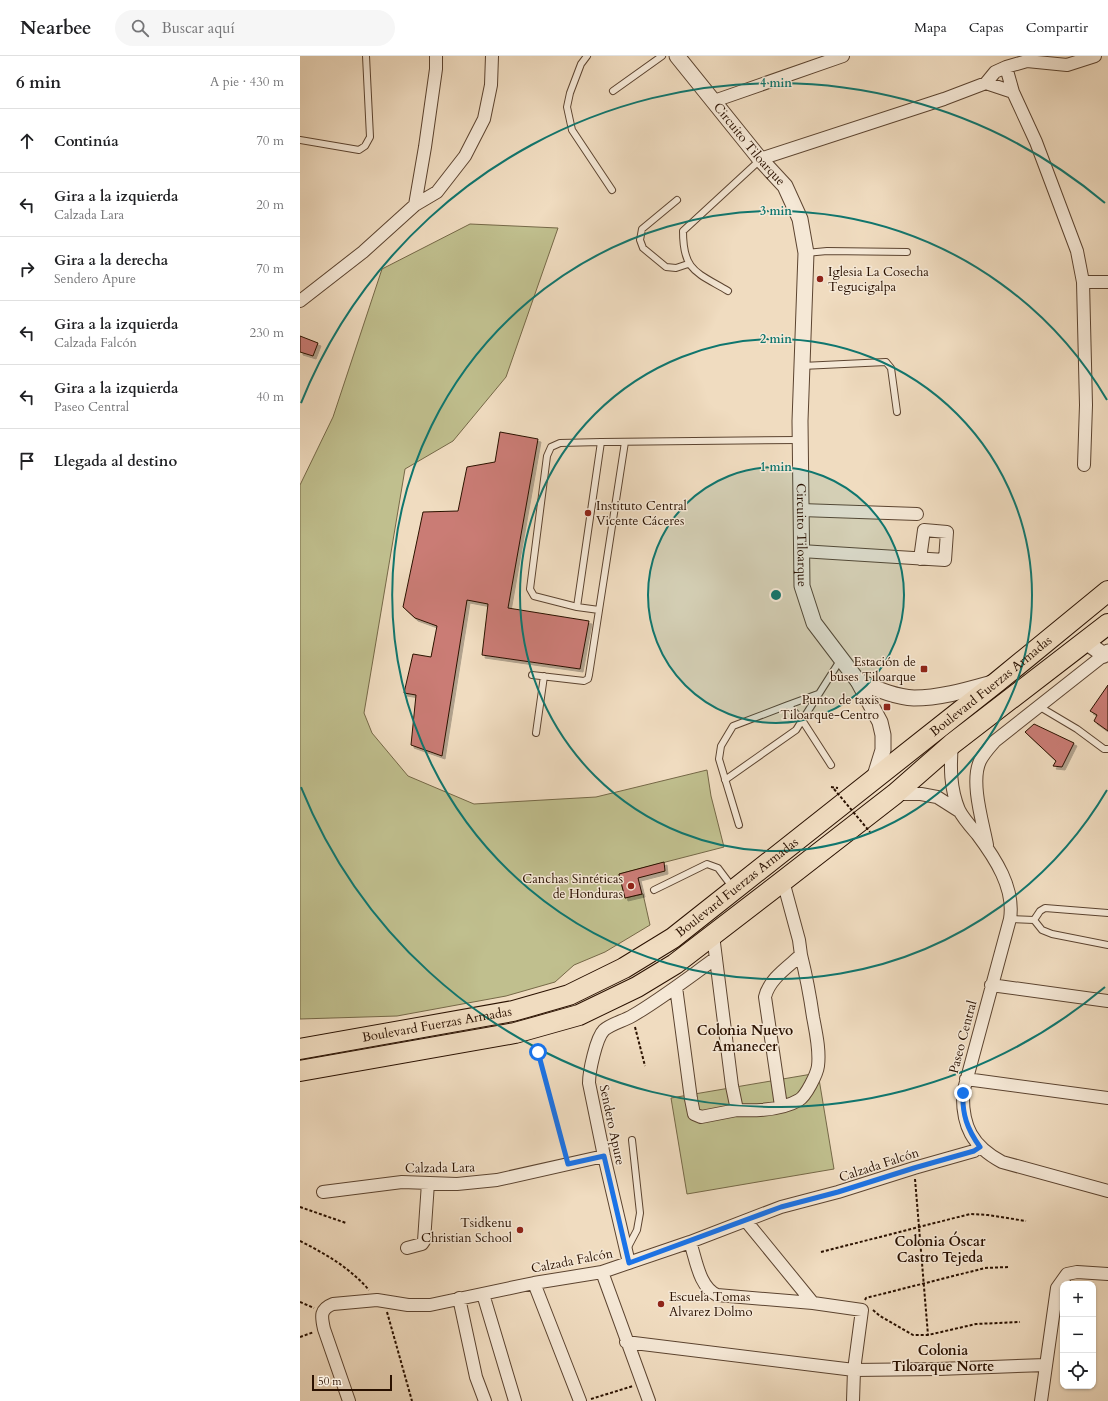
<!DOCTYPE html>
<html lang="es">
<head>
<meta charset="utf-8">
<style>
  body { margin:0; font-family:Cardo,serif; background:#f6f6f6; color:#202124 }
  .controls { position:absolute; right:12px; bottom:12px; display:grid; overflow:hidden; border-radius:8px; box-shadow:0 1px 3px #0004 }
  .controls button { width:36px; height:36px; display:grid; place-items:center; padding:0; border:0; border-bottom:1px solid #e0e0e0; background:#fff; color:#202124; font:20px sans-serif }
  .scale { position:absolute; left:12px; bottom:10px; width:80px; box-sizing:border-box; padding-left:4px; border:2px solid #2a1100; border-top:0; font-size:11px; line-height:14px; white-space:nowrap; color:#2a1100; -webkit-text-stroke:3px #f5e8d6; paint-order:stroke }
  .stop { position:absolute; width:12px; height:12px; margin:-9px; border:3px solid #1a73e8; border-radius:50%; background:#fff }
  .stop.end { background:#1a73e8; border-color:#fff; box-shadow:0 1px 4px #0008 }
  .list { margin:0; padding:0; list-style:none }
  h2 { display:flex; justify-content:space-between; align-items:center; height:52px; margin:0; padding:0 16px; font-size:17px }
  h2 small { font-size:13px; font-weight:400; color:#757577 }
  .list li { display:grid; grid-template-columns:26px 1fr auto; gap:12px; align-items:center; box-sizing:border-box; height:64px; padding:0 16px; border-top:1px solid #e0e0e0 }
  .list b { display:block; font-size:15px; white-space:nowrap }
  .list p { margin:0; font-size:13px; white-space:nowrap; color:#757577 }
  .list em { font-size:13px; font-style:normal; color:#757577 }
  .icon { flex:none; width:22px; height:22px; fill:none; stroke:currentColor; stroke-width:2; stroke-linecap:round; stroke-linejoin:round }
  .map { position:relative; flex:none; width:808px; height:1345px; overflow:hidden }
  header { display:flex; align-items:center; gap:24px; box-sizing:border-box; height:56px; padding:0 20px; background:#fff; border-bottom:1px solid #e0e0e0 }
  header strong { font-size:19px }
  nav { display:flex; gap:22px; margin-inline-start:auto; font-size:14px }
  .search { width:280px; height:36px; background:#f6f6f6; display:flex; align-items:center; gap:10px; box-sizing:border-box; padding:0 14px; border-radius:22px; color:#757577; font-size:15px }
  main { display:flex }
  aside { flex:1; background:#fff }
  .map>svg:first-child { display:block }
</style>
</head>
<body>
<header>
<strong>Nearbee</strong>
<div class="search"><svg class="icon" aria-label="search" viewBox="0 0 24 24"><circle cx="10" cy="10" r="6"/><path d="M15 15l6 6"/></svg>Buscar aquí</div>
<nav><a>Mapa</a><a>Capas</a><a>Compartir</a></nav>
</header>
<main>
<aside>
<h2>6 min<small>A pie · 430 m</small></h2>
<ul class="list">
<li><svg class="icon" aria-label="ahead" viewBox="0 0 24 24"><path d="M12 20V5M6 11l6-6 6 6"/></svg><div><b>Continúa</b></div><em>70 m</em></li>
<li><svg class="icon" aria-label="left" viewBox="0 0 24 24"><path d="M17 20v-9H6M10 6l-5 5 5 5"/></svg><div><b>Gira a la izquierda</b><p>Calzada Lara</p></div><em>20 m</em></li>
<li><svg class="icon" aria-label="right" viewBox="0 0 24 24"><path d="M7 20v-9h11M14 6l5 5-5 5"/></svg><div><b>Gira a la derecha</b><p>Sendero Apure</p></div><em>70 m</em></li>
<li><svg class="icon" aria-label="left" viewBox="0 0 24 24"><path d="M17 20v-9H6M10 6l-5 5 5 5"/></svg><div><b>Gira a la izquierda</b><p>Calzada Falcón</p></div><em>230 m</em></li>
<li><svg class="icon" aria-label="left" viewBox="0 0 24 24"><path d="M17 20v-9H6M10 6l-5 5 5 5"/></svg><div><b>Gira a la izquierda</b><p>Paseo Central</p></div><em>40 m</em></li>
<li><svg class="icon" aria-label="arrive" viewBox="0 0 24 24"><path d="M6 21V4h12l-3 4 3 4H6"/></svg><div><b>Llegada al destino</b></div></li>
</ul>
</aside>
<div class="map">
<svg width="808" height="1345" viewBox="0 0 808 1345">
  <defs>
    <filter id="shadow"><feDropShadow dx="3" dy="3" stdDeviation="0" flood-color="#0004"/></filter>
  </defs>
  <rect width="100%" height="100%" fill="#f0dcc0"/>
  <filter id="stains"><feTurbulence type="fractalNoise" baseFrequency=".005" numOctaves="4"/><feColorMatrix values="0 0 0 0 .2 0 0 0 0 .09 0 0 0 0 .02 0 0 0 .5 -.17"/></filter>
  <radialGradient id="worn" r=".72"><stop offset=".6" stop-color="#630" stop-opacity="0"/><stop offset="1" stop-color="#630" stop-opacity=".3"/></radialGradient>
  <!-- green -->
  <path fill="#c0bf8e" stroke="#756847" d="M170,168L258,172L206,321L153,385L105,413L64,657L72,677L108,720L174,748L296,741L407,714L411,740L424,791L319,818L325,842L343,838L350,869L305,896L274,909L255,926L206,940L97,960L0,963V429L33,361L82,213Z
    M518,1017L534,1113L387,1138L371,1042Z"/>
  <!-- building -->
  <path fill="#ca7c75" stroke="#2a1100" filter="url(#shadow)" d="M0,280L18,287L13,300L0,296Z
    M200,376L238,383L208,552L289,565L280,613L182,599L188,548L167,544L142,700L111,689L116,639L104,637L113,598L131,601L137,570L115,562L103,551L123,456L158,455L167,411L195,406Z
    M808,629V675L794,665L797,659L790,655Z
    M734,668L774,687L762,711L753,710L756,705L725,676Z
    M364,806L365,815L338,822L342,838L325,842L319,818Z"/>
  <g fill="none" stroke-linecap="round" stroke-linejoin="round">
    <defs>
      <path id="service" d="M287,0L281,8L270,37L267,51L272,74L312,134
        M313,35L362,0
        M0,84L59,94L65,90L70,81L66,0
        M377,144L342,173L340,184L343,192L366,211L376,212L388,208
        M506,197L527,195L607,196
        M428,235C396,216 383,215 383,175L460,104
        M502,310L586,306L591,312L597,356
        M301,386L499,384
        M277,551L301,386L260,387L251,391L247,400L230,533L234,540L277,551L299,554
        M232,619L284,625L288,623L289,619L325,386
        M488,649L518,638
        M740,651L777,673L804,693H808
        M236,677L244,620
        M425,724L496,674L541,603
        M439,769L419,703L421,690L433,670L488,649L502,664L531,709
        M354,834L407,808L418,812L433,832
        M710,863L734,864L742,874L752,878L808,889
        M734,864L740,855L745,852L808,857
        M327,1193L337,1174L340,1157L332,1084"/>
      <path id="minor" d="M706,11L727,5L767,9L795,0
        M686,27L713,36L736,86L777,195L783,226L786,349L784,409
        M414,45L543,0
        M460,103L644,43L686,27L695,16L706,11L713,36
        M115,149L137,136L165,100L184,63L191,29L192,0
        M783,226H808
        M0,245L63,196L115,149L125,91L136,13V0
        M501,454L617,458
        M501,495L645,504L647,476L624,474L620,503
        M652,688C650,711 650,732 659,754C663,762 671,771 677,778C695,802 715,832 710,863L663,1037C662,1070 672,1090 702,1106L808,1135
        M595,738H621L637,741L659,755
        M687,789C683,767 670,726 680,705C684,697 689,692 695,685L804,599
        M413,879L432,1030L437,1054C456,1055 482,1054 499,1044C506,1040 517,1018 518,1010C520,994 516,977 513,961C510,940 506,919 501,899
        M691,929L808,945
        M376,931L391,1043L394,1058L401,1061L437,1054
        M666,1023L808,1042
        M481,1050L465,941C469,923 488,911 501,899L499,884L483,825
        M23,1136L102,1126L157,1128L197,1124L304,1100
        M446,1165L513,1247
        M390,1186C396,1203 399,1231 417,1239L513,1247L562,1254L554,1314L553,1345
        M107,1192L122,1188L124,1185L128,1127
        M329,1207L304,1100L289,1027C289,1016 296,982 304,974C311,968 323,965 332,960C361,943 388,922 416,902
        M302,1216L349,1345
        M234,1227L280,1345
        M183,1238L215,1345
        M159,1242L176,1321L185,1345
        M326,1286L554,1314L638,1313L746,1309
        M49,1345L24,1273C21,1260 20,1253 33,1248L77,1244L108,1249H130L234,1227L302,1216L390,1186L481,1151L538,1136L614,1112L674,1095L679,1091
        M741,1345L757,1232L767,1218L777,1216L808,1218"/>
      <g id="tertiary">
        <path id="s1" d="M377,0L460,103L485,130L500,163L506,197L500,365L502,530L514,567L558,625L580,666L583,679V694L574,723"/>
        <path d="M786,586L804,599L808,596"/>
        <path d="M558,625C575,632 594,641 614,642C640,642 667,634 692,627"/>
      </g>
      <g id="trunk">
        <path id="s2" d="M0,993L213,955L269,939L324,912L373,882L697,626L808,535"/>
        <path d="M0,1015L215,977L279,959L337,931L375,908L483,825L595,738L652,688L808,568"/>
      </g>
    </defs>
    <!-- service casing -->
    <use href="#service" stroke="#5c4430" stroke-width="8"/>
    <!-- minor casing -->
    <use href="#minor" stroke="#5c4430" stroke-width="14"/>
    <!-- tertiary casing -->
    <use href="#tertiary" stroke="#5c4430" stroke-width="17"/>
    <!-- trunk casing -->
    <use href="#trunk" stroke="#2a1100" stroke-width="22"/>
    <!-- path -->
    <path stroke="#2a1100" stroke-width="2" stroke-dasharray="3 2" stroke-linecap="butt" d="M531,731L538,732
      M335,971L345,1010
      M238,995L266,1099
      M615,1123L628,1279
      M0,1151L46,1167
      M0,1185C26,1198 50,1212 69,1234
      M521,1196L670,1158L688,1159L726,1165
      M565,1244L566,1242L685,1212L708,1211
      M0,1246L14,1252
      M573,1254L580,1260L613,1279H628L676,1268L720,1266
      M87,1256L112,1345
      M0,1281L14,1276
      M291,1343L333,1330"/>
    <!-- service -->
    <use href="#service" stroke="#f5e8d6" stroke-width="6"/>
    <!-- minor -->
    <use href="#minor" stroke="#f5e8d6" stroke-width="12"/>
    <!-- tertiary -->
    <use href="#tertiary" stroke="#f5e8d6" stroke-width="15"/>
    <!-- trunk -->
    <use href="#trunk" stroke="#f0dcc0" stroke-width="20"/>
    <!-- path-bridge -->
    <path stroke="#2a1100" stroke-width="2" stroke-dasharray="3 2" stroke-linecap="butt" d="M534,733L570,776"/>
  </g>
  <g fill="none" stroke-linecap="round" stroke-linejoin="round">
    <!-- route -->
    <path stroke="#1a73e8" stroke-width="5" d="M238,996L268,1108L304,1100L329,1207L481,1151L538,1136L614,1112L674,1095L680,1091C667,1073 662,1058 663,1037"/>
  </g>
  <!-- distance rings -->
  <circle cx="476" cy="539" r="128" fill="#0f766e" fill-opacity=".12"/>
  <g fill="none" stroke="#0f766e" stroke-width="2">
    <circle cx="476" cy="539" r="128"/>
    <circle cx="476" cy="539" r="256"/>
    <path d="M807 734A384 384 0 1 1 807 344"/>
    <path d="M805 931A512 512 0 0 1 1 731M1 347A512 512 0 0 1 805 147"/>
  </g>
  <!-- markers -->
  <g fill="#8f2418" stroke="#f5e8d6" stroke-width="1.5">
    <circle cx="520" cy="223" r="4"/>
    <circle cx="288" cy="457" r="4"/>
    <rect x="620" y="609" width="8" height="8" rx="2"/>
    <rect x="583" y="647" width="8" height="8" rx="2"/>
    <circle cx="331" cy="830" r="4"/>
    <circle cx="220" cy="1174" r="4"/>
    <circle cx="361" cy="1248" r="4"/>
  </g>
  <g text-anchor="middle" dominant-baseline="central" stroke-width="3" stroke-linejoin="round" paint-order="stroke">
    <!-- street labels -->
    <g font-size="13" fill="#2a1100" stroke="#f5e8d6">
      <text stroke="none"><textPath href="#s1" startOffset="114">Circuito Tiloarque</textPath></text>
      <text stroke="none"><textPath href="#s1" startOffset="522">Circuito Tiloarque</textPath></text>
      <text stroke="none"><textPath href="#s2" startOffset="799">Boulevard Fuerzas Armadas</textPath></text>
      <text stroke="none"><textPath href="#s2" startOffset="475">Boulevard Fuerzas Armadas</textPath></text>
      <text stroke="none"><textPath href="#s2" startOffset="139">Boulevard Fuerzas Armadas</textPath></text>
      <text transform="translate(663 981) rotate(-75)">Paseo Central</text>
      <text transform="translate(312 1069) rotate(78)">Sendero Apure</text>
      <text transform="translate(579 1109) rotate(-18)">Calzada Falcón</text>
      <text transform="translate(140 1112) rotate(-1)">Calzada Lara</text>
      <text transform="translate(272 1205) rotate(-11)">Calzada Falcón</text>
    </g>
    <!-- poi labels -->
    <g font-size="13" fill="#2a1100" stroke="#f5e8d6" text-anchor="end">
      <text x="528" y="216" text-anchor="start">Iglesia La Cosecha<tspan x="528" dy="15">Tegucigalpa</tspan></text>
      <text x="296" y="450" text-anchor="start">Instituto Central<tspan x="296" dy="15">Vicente Cáceres</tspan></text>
      <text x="616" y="606">Estación de<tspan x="616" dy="15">buses Tiloarque</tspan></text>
      <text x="579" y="644">Punto de taxis<tspan x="579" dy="15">Tiloarque-Centro</tspan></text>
      <text x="323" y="823">Canchas Sintéticas<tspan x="323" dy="15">de Honduras</tspan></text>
      <text x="212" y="1167">Tsidkenu<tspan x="212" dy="15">Christian School</tspan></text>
      <text x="369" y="1241" text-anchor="start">Escuela Tomas<tspan x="369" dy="15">Alvarez Dolmo</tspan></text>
    </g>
    <!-- neighbourhood labels -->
    <g font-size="14" font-weight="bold" fill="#2a1100" stroke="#f5e8d6">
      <text x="445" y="974">Colonia Nuevo<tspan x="445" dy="16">Amanecer</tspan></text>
      <text x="640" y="1185">Colonia Óscar<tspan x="640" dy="16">Castro Tejeda</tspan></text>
      <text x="643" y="1294">Colonia<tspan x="643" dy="16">Tiloarque Norte</tspan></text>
    </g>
  </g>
  <circle cx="476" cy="539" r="6" fill="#0f766e" stroke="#f5e8d6" stroke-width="2"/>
  <g font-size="12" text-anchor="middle" font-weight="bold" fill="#0f766e" stroke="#f5e8d6" stroke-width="3" stroke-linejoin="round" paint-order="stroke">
    <text x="476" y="31">4 min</text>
    <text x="476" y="159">3 min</text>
    <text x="476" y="287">2 min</text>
    <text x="476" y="415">1 min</text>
  </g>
  <rect width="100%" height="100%" filter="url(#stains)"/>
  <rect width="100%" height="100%" fill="url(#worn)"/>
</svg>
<div class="controls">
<button>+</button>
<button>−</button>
<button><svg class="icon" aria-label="locate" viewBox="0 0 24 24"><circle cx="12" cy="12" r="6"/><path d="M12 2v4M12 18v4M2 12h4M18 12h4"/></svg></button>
</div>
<div class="scale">50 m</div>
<div class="stop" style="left:238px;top:996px"></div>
<div class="stop end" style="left:663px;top:1037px"></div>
</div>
</main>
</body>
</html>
